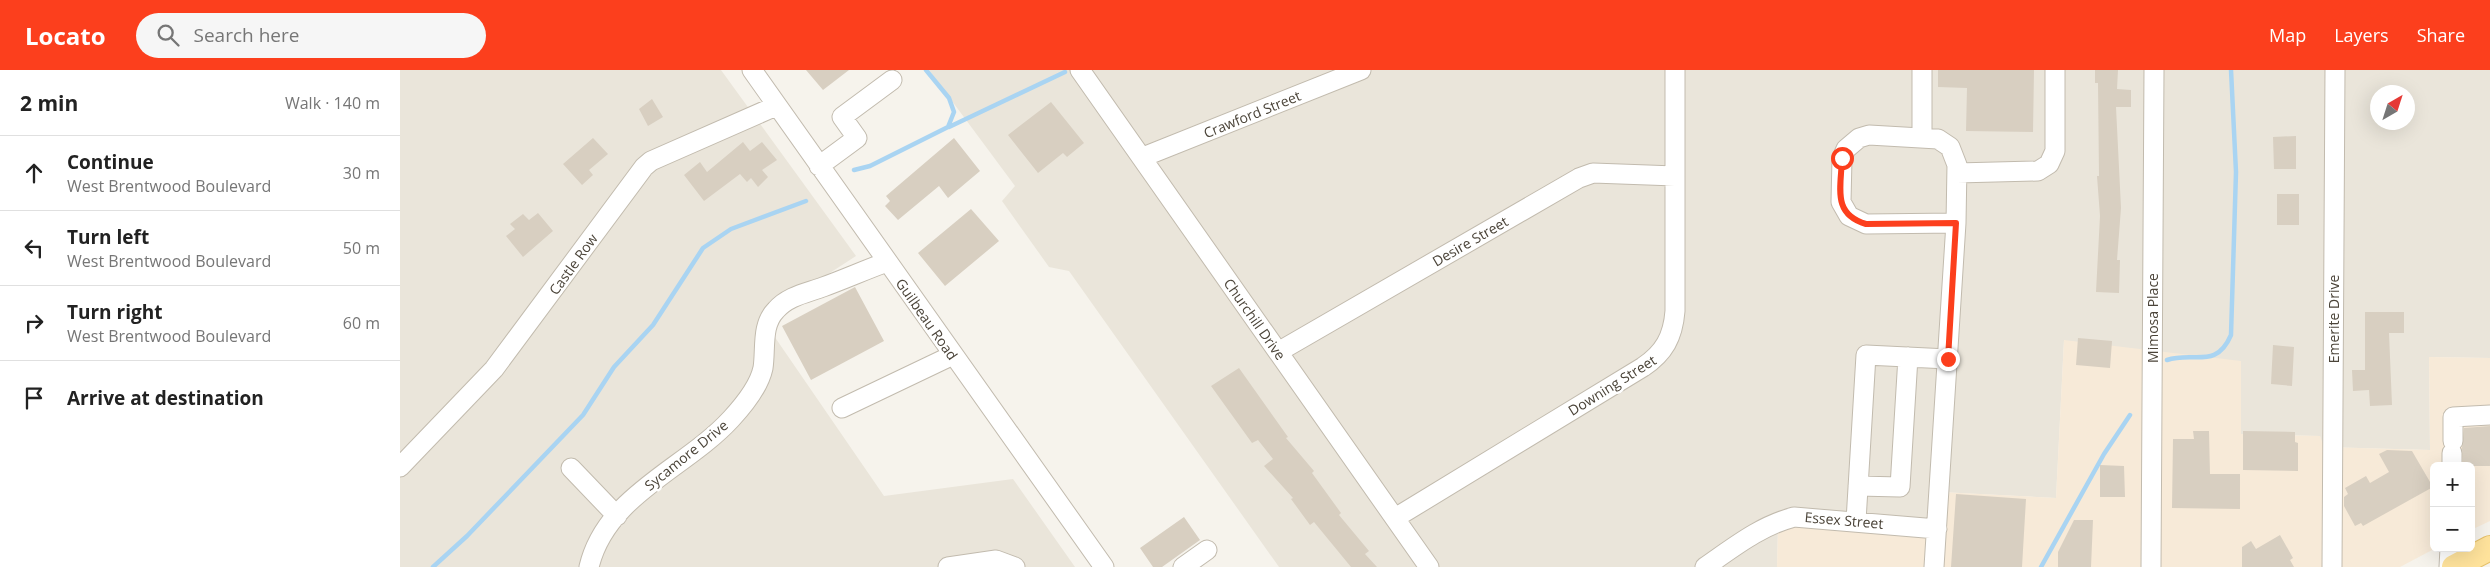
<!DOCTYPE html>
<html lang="en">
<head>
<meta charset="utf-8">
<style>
  body { margin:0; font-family:"Open Sans",sans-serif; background:#f6f6f6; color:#222 }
  .controls { position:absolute; right:15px; bottom:15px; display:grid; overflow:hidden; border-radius:8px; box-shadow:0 5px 20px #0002 }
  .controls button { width:45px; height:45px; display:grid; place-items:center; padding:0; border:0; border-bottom:1px solid #e0e0e0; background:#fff; color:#222; font:25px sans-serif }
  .compass { position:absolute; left:1970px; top:15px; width:45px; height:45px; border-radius:50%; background:#fff; box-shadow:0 5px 20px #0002; rotate:39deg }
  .stop { position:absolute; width:15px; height:15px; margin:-11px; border:4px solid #fc3f1d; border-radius:50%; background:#fff }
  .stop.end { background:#fc3f1d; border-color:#fff; box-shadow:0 1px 5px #0008 }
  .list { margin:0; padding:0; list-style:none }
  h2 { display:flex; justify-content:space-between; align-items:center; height:65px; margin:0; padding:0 20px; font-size:21px }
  h2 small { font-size:16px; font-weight:400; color:#767676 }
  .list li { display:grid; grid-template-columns:32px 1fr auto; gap:15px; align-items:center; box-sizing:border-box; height:75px; padding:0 20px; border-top:1px solid #e0e0e0 }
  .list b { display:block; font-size:19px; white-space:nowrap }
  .list p { margin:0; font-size:16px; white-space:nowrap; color:#767676 }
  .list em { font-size:16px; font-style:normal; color:#767676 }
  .icon { flex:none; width:28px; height:28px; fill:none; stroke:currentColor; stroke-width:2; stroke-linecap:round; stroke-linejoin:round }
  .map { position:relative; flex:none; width:2090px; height:497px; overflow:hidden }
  header { display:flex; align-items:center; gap:30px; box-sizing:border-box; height:70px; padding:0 25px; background:#fc3f1d; color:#fff }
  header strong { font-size:24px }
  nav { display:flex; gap:28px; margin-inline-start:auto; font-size:18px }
  .search { width:350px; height:45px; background:#f6f6f6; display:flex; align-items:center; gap:12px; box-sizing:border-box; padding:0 18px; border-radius:28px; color:#767676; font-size:19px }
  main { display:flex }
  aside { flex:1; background:#fff }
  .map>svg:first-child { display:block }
</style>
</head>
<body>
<header>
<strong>Locato</strong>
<div class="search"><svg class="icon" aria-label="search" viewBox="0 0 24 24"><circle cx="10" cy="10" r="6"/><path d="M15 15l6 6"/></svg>Search here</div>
<nav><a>Map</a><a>Layers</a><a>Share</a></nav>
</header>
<main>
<aside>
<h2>2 min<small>Walk · 140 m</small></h2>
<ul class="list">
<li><svg class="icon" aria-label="ahead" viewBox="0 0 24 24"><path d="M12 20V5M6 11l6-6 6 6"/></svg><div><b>Continue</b><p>West Brentwood Boulevard</p></div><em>30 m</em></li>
<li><svg class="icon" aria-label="left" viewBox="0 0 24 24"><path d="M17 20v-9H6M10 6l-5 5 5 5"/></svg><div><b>Turn left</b><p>West Brentwood Boulevard</p></div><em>50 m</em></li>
<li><svg class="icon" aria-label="right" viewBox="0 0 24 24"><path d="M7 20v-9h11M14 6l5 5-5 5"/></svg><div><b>Turn right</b><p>West Brentwood Boulevard</p></div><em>60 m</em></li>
<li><svg class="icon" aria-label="arrive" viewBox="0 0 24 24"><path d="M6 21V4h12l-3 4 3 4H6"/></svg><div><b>Arrive at destination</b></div></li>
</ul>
</aside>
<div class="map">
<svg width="2090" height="497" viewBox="0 0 2090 497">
  <rect width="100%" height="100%" fill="#f6f3ec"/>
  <!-- residential -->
  <path fill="#eae5da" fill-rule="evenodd" d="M0,0H321L456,186L391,228L372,263L484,426L613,409L675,497H0Z
    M529,0H2090V288L2029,287L2030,380L1923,377L1920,366L1841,364L1664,270L1656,428L1540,422L1537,467L1378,458L1377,497H879L669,201L649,197L602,131L615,116ZM1978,22H2008V52H1978Z"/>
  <!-- commercial -->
  <path fill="#f7ead8" d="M1664,270L1841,291V364L1920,366L1924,377L2030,380L2029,287L2090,288V451L2071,460V396H2034V478H2036L2000,497H1377L1378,458L1398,452L1536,467L1540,422L1656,428Z"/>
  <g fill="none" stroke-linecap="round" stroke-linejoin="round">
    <!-- stream -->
    <path stroke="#a9d4f2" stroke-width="4.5" d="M549,57L665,2
      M454,100L470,96L548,57L554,42L549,28L526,0
      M1767,290C1794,281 1816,300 1831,265L1836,102L1831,0
      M33,497L67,466L183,345L214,297L253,255L303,178L331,159L406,131
      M1641,497L1704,384L1730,345"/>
  </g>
  <!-- building -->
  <path fill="#d8cfc1" d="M406,0H449L423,20Z
    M1538,0H1634L1633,62L1566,61L1567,18L1538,17Z
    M1695,0H1718L1717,19L1731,20V37H1716L1721,138L1717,190H1720L1719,223L1696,222L1700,146L1697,106H1699L1698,13H1695Z
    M252,29L263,47L248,56L239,39Z
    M651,32L684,73L667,87L663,83L638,103L608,65Z
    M1896,66V99H1874L1873,67Z
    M193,68L208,84L189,100L193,105L182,115L163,94Z
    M554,68L580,101L548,128L539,116L498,150L485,136L490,131L486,126Z
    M343,72L350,81L362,72L377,90L362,100L368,107L358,117L351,108L347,112L340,104L304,131L284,105L300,92L307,102Z
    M1877,124H1899V155H1877Z
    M571,139L599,171L545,216L518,183Z
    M138,143L153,161L123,187L106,166L115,159L110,154L123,144L129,150Z
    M455,217L484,271L411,310L382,256Z
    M1965,242H2004V263H1989L1992,335L1970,336L1969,320L1953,321L1952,300H1965Z
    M1678,268L1712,271L1710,298L1676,295Z
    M1873,275L1894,277L1892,316L1871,314Z
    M839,298L888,367L886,368L914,401L912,403L941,443L939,445L969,481L965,484L977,497H951L914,452L910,455L891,429L893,428L864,396L873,389L858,370L852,373L811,316Z
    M2090,356V396H2063L2062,378L2064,358Z
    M1793,361H1809L1810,404H1840V439L1772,438L1773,369H1794Z
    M1843,361L1895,362V372L1898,373V401L1843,400Z
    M1987,380L2012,381L2033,417L1963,456L1961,453L1955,456L1944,436V427L1948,424L1945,418L1966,406L1970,413L1989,402L1979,384Z
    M1700,395L1724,396L1725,427H1700Z
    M1556,424L1626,429L1622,497H1551Z
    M784,447L800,470L762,497H753L740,478Z
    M1674,450H1693L1691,497H1658V482Z
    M1880,465L1893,488L1890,490L1894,497H1842V477L1851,471L1856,479Z"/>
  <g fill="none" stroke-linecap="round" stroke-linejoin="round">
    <defs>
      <path id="minor" d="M352,0L704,497
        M680,0L1029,497
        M1522,68V0
        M743,87L961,0
        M419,96L457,68L442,47L492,10
        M1557,103L1638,101L1649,94L1655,81V0
        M878,282L1179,108L1193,103L1275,106
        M442,338L553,285
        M2053,371V347L2090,345
        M2052,383V396
        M0,397L94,299L244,97L251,91L376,36
        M171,398L217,446
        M1458,416L1500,417L1508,287
        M995,448L1243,297C1264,283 1273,267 1275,241V0
        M1456,451L1466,285L1548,289
        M189,497C206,425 285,399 331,349C344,335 359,317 363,298C366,279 361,255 376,240C388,226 407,223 423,217C445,209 465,200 487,192
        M548,497L596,490L615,497
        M783,497L807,480
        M1305,497C1334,477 1360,456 1394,447L1537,459
        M1534,497L1556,153L1557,95L1550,77L1538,69L1469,65L1459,68L1446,79L1442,88L1441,132L1449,146L1466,154L1556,153
        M1751,497L1754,0
        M1932,497L1935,0
        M2049,497L2050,478"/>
      <path id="major" d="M2054,497L2090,478"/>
    </defs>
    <!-- minor casing -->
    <use href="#minor" stroke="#c2bbae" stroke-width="21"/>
    <!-- major casing -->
    <use href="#major" stroke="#e6c16a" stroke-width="26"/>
    <!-- minor -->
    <use href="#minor" stroke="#fff" stroke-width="19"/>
    <!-- major -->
    <use href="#major" stroke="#ffe39c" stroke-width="24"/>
  </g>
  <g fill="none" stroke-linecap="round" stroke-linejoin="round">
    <!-- route -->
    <path stroke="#fc3f1d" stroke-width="6" d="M1442,88C1441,118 1432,144 1466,154L1556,153L1548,289"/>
  </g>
  <g text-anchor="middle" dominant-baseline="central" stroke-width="5" stroke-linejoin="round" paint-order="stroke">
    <!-- street labels -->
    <g font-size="14" fill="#4b4439" stroke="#fff">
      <text transform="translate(852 44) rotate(-22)">Crawford Street</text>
      <text transform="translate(1070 171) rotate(-30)">Desire Street</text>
      <text transform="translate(173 194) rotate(-54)">Castle Row</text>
      <text transform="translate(1752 248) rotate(-90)">Mimosa Place</text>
      <text transform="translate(527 249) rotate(55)">Guilbeau Road</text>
      <text transform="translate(855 249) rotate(55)">Churchill Drive</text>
      <text transform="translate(1933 249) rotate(-90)">Emerite Drive</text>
      <text transform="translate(1212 315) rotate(-32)">Downing Street</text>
      <text transform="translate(286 385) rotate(-39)">Sycamore Drive</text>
      <text transform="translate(1444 450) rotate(5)">Essex Street</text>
    </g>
  </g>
</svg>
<div class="controls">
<button>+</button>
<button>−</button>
</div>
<svg class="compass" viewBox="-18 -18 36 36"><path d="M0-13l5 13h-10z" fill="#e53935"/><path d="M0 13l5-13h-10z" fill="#767676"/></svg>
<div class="stop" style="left:1442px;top:88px"></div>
<div class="stop end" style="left:1548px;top:289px"></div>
</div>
</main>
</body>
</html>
